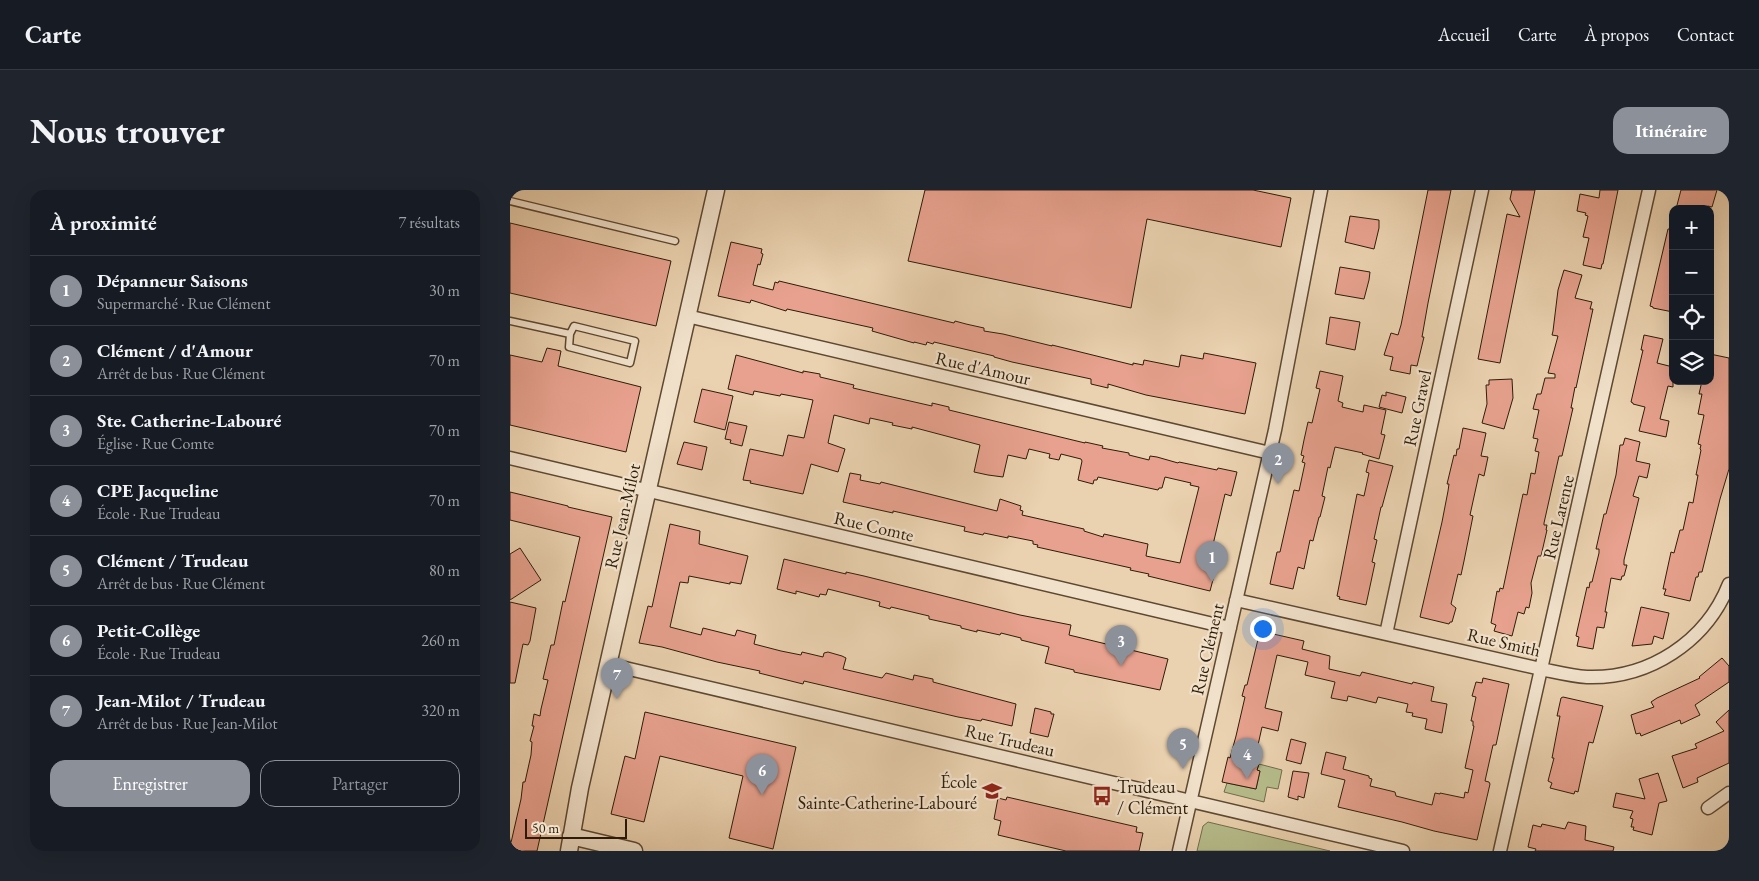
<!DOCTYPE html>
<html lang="fr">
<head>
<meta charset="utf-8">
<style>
  body { margin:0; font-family:"EB Garamond",serif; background:#20242c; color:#f1f3f6 }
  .controls { position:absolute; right:15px; top:15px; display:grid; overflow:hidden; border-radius:10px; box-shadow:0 5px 20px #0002 }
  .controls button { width:45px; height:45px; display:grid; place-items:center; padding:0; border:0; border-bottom:1px solid #363941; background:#171b24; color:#f1f3f6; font:25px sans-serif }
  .scale { position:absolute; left:15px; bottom:12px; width:102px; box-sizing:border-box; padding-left:5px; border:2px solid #2e1c08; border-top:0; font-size:14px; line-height:18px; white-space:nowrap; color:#2e1c08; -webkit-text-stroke:4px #f1e1cb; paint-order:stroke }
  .you { position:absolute; left:752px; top:438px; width:18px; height:18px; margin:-12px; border:4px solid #fff; border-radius:50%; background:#1a73e8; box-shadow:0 0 0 8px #1a73e833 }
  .badge { display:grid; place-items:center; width:32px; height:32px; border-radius:50%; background:#8c9099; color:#fff; font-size:16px; font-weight:700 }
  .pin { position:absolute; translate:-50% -41px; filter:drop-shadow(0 1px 2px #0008) }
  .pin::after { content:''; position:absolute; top:26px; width:18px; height:15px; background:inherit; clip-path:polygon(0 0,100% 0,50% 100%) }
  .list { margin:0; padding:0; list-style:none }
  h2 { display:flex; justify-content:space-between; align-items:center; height:65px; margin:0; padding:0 20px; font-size:21px }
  h2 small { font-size:16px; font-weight:400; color:#9ea1a6 }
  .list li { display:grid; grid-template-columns:32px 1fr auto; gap:15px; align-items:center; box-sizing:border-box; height:70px; padding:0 20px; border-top:1px solid #363941 }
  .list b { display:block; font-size:19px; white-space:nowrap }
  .list p { margin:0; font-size:16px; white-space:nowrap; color:#9ea1a6 }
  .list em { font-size:16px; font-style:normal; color:#9ea1a6 }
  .actions { display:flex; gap:10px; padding:15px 20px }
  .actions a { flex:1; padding:11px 0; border:1px solid #8c9099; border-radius:15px; text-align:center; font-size:18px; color:#8c9099 }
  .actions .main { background:#8c9099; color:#fff }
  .icon { flex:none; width:28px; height:28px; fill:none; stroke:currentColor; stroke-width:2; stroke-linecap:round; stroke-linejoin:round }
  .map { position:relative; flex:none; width:1219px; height:661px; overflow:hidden; border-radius:15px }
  header { display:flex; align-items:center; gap:30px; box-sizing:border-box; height:70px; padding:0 25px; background:#171b24; border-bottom:1px solid #363941 }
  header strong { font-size:24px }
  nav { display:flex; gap:28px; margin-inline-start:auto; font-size:18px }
  .intro { display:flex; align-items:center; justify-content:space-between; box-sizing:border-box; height:120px; padding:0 30px }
  h1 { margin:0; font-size:35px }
  .button { padding:12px 22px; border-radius:15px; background:#8c9099; color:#fff; font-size:18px; font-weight:700 }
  main { display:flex; gap:30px; padding:0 30px }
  aside { flex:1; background:#171b24; border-radius:15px; box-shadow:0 5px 20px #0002 }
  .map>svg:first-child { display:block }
</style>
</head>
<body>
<header>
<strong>Carte</strong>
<nav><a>Accueil</a><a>Carte</a><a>À propos</a><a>Contact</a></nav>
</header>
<div class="intro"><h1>Nous trouver</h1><a class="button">Itinéraire</a></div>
<main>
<aside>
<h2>À proximité<small>7 résultats</small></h2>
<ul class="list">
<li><span class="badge">1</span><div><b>Dépanneur Saisons</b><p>Supermarché · Rue Clément</p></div><em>30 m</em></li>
<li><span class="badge">2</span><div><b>Clément / d'Amour</b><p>Arrêt de bus · Rue Clément</p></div><em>70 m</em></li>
<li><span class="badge">3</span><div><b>Ste. Catherine-Labouré</b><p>Église · Rue Comte</p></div><em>70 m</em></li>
<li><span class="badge">4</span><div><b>CPE Jacqueline</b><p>École · Rue Trudeau</p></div><em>70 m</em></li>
<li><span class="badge">5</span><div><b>Clément / Trudeau</b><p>Arrêt de bus · Rue Clément</p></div><em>80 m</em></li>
<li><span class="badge">6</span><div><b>Petit-Collège</b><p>École · Rue Trudeau</p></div><em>260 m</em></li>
<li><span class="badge">7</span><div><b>Jean-Milot / Trudeau</b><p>Arrêt de bus · Rue Jean-Milot</p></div><em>320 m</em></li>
</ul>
<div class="actions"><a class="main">Enregistrer</a><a>Partager</a></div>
</aside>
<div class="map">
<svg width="1219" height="661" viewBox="0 0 1219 661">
  <rect width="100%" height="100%" fill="#ead1af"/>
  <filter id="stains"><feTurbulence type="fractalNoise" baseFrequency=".004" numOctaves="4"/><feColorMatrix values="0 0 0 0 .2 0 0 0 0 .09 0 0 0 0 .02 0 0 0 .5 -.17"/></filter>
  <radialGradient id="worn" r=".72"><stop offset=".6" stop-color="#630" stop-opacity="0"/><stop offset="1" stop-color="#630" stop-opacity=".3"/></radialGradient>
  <!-- green -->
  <path fill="#b6bc8b" stroke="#726c4a" d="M749,574L772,580L768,599L757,597L754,612L714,602L717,593L746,599L750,581L747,580Z
    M698,632L820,661H687L693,636Z"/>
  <!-- building -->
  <path fill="#e7a18e" stroke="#2e1c08" d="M415,0H743L781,8L771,57L637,29L621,118L398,71Z
    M918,0H941L918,113L912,147H914L907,176L901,175L900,184L880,180L883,167L874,165L881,143L888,145L891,135Z
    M1002,0H1025L990,173L968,169L997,24L1010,27L1000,9Z
    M1090,0H1108L1093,74H1092L1091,79L1073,75L1079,48L1073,47L1078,26L1075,25L1076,23L1067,21L1070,4L1089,8Z
    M1171,0H1207L1202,17L1198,16V19H1166Z
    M840,26L869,30V38L864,59L835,52Z
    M0,33L161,71L146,136L0,103Z
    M1158,39H1163V122L1143,118V117L1140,116Z
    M221,52L252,59L251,63L253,64L250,75L248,74L243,95L263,100L265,92L268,93L269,91L444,133L445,131L456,134L474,138V141L493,144L542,156V155L623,175V173L633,175L634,170L669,177L671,165L693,169L694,163L746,173L735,224L636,205L598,194V198L581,194V189L502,172L484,167V166L424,152L423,154L417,152L416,155L404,152V153L362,141L363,138L277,119L276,121L241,110L240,113L208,106Z
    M830,77L860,82L859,90L854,109L825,104Z
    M1054,80L1072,85L1065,108L1082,112L1080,119H1083L1066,198L1065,197L1061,218H1063L1052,266H1049L1034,333V335H1037L1036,340H1037L1031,366H1028L1021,393L1022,403L1019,418L1016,417L1014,424L1008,422L1002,446L984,441L986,435L981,433L987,401L989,402L990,398L993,399L1013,304L1017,305L1021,283L1025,284L1029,262L1025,261L1028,249L1023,248L1029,220L1023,219L1027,204H1031L1035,188H1045V184L1038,183L1048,146L1042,145L1043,141L1048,100Z
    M820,127L850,132L845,160L816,154Z
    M1134,145L1153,149L1147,173L1163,177V197L1158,196L1150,229L1159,231L1156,247L1129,241L1135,217L1123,214V213L1121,212L1133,160H1131Z
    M37,158L51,161L48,176L131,197L116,262L0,235V165L32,172Z
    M1200,164L1219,168V279L1210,309L1192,382H1189L1188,387H1186L1180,411L1154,405L1156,399H1153L1161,362L1164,363L1170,340H1173L1179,312L1183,313L1188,285H1186L1191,260L1190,259L1191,255L1188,254L1194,225L1188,224L1192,204H1189L1192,191H1200Z
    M226,165L293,183V181L310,184V187L344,195L343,198L422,216V213L439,217V220L575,253V252L593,256L592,258L619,263V265L639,270L640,266L647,267L668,273L669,272L707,280L708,278L727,282L721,306L715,304L697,380L705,382L700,401L638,386L639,384L620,380L621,378L527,357L528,355L523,354V351L498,346V348L474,343L473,345L454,341L455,337L383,321V323L333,312L340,283L351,285L350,290L370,294L371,292L487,321L490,309L511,316L510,320L513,321L512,325L574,339V341L593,347L594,344L638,354L636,366L670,373L689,297L680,295L681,293L655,287L652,298H649L648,300L588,287L587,290H584L583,294L568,290L572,271L571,269L551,264L549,270L539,268L540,264L519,259L516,269L498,265L493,287L478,285L464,282L470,255L402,237V239L382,235L383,233L360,228L359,234L324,225L318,253L335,259L328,282L301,274L293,304L240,293L241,291L233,290L240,259L273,266L278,245L294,248L303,210L271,204L270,206L244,201L243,205L218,199Z
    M810,181L833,186L828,211L833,213L832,217L853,222L854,215L876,220L871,244L875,245L869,269L852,264L853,263L825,257L820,278L818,277L812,306L815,307L810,327H809L803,351L800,350L794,379L788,377L783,399L760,394L767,362H770L784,300L789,301L795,273L792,272L794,266L791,265L794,250L798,232L802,233L810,199L806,198Z
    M1002,189L1003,208L994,239L972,233L977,214L976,195H979V190Z
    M192,199L223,206L215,240L184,232Z
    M876,202L896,207L892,223L869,217L872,205L876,206Z
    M219,232L237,236L232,256L220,253L221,250L215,249Z
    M953,238L976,243L971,266L978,267L974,286L969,284L960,325L963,326L954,371L951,385L948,384L941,414L946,418L942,432H940L939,434L910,427L932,332L938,301L939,294H937L944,265L946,266L947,259H949Z
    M1115,248L1130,252L1126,271L1140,274L1137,288L1129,286L1123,306L1129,308L1114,370V375H1117L1114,386H1112L1111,390L1101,388L1095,422H1097L1094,438L1087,437L1083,459L1067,456L1069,447L1066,446L1077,397L1079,398L1080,392H1082L1089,363V359H1086L1094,324H1096L1106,285L1110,255H1113Z
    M174,252L197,257L192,280L167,274Z
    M859,270L883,276L872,317H871L864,349L867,350L862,372L865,373L856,415L829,409L830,407L827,406L847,304L854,306L859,283L856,282Z
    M0,302L58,316V317L102,327L27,661H0V657L11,609L13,592H15L21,565L22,552L20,551L24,536H22L24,524L30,526L31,519L38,490L33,489L41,455H44L53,411L55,412L70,347L0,330Z
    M160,334L190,341L189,354L238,366L231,394L220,392V394L179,386L178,393L170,392L160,437L191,445L193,438L225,446L227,440L231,441L246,445L244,454L271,461L291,465L292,462L313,467L314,463L318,462L332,466L336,468L333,479L372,488L376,483L403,490L404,485L423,489V492L506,514L502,536L472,529L471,531L448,527L294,491L293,494L249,483L250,481L207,472L152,457L129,453L138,416L142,417Z
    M10,358L31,390L0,410V364Z
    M274,369L336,384V382L354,386L510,425L561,435L559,445L658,469L650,500L564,482V480L535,473L539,457L511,450V448L491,443L490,445L467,440V442L451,438V436L419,429V426L381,417L380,419L369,416L370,412L318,399L316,405L310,404L309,407L286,401V404L267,399Z
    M0,412L26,418L20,451L18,455L13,454L5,493H0Z
    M1131,417L1159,423L1153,449L1144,446L1142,454L1122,456Z
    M750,441L794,451L792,459L820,466L819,479L850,486L852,482L902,494L903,492L924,497L921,511L937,514L932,543L915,539L917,529L902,526L903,523L896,522L898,514L868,507L866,513L838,506L837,511L821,508L825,492L795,485L798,472L767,465L755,518L772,522L768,541L752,537L744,573L749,574L747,580L750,581L746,599L712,592L718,567L720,568L726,546L735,507L732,506L735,495H737Z
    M1212,468L1219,476V492L1185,515L1190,525L1171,534L1170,530L1131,546L1130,543L1126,544L1121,525L1144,517L1141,512L1147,508L1190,488L1189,487Z
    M973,488L999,494L986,555H983L975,591L979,592L980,594L967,650L924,641L892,632L828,617L835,590L811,584L816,562L836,567L833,579L859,586V588L862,589L860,596L885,602L886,606L922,615L925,603L930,604V603L954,608L955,602L958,603L963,580L955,578L964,536H963V531H961L966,507L962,506L966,492L972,493Z
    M1053,507L1093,516L1083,553L1079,552L1068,602L1065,601L1064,604L1040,598L1042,593L1038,591L1044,568H1042L1050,526H1047L1051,508Z
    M525,518L541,522V524H544L538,547L520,543Z
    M1219,520V573L1187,588L1188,592L1173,598L1162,566L1187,558L1185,554L1214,541L1206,532Z
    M135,522L286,557L263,659L219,648L233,586L150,566L134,632L101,624L115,566L125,569Z
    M781,549L796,553L791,574L776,570Z
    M783,581L799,583L794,608L788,606V610L778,607Z
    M1148,583L1157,611L1149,613L1142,645L1123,640L1124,637H1121L1123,629L1120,628L1123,621L1103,617L1106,603L1135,609L1129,589Z
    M497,607L627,637L626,642L633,643L629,661H556L488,645L491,631L484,629L488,608L496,610Z
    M1058,632L1076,636L1075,650L1104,657L1103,661H1025L1026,659L1018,657L1023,635L1031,637L1032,634L1055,639Z"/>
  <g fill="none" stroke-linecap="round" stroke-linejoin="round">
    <defs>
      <path id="service" d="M0,11L165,51
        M0,131L60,144
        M64,136L125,151L120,173L59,157L60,144Z"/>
      <path id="minor" d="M177,126L760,263
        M0,268L720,438
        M726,410L1031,479C1046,482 1062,486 1077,487C1139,489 1196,452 1219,394
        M876,444L972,0
        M98,474L893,661
        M1198,618L1219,603
        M669,661L765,240L811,0
        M990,661L1139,0"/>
      <path id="tertiary" d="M61,646L124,661
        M59,661L70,598L206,0"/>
    </defs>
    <!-- service casing -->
    <use href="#service" stroke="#5d4932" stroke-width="9"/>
    <!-- minor casing -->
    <use href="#minor" stroke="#5d4932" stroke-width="15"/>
    <!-- tertiary casing -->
    <use href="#tertiary" stroke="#5d4932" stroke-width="19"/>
    <!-- service -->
    <use href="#service" stroke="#f1e1cb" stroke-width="6"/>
    <!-- minor -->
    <use href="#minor" stroke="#f1e1cb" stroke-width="12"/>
    <!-- tertiary -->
    <use href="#tertiary" stroke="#f1e1cb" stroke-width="16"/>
  </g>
  <!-- icons -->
  <defs>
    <symbol id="school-bare" viewBox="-9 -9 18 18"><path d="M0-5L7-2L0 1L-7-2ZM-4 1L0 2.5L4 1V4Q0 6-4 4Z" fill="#8f2418" stroke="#f1e1cb" stroke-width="2.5" paint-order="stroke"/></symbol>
    <symbol id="bus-bare" viewBox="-9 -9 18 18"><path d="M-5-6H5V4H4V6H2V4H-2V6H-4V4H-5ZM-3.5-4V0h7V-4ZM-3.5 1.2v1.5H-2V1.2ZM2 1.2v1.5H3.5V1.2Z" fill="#8f2418" stroke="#f1e1cb" stroke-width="2.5" paint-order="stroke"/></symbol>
  </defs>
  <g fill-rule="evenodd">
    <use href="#school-bare" x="468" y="587" width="28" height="28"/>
    <use href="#bus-bare" x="578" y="592" width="28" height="28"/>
  </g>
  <g text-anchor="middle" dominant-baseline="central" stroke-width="4.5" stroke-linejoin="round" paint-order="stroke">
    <!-- street labels -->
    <g font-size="18" fill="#2e1c08" stroke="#f1e1cb">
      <text transform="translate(473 178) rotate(13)">Rue d'Amour</text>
      <text transform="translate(907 218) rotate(-78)">Rue Gravel</text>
      <text transform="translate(112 326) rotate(-77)">Rue Jean-Milot</text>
      <text transform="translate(1048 327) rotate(-77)">Rue Larente</text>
      <text transform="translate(364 336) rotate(13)">Rue Comte</text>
      <text transform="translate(994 452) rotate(13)">Rue Smith</text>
      <text transform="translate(697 459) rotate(-77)">Rue Clément</text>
      <text transform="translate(500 550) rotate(13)">Rue Trudeau</text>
    </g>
    <!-- poi labels -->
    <g font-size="18" fill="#2e1c08" stroke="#f1e1cb" text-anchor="end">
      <text x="467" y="591">École<tspan x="467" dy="21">Sainte-Catherine-Labouré</tspan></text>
      <text x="607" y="596" text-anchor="start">Trudeau<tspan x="607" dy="21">/ Clément</tspan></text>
    </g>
  </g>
  <rect width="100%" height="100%" filter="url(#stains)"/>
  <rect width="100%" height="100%" fill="url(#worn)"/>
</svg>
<div class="controls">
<button>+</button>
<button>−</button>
<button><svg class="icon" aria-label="locate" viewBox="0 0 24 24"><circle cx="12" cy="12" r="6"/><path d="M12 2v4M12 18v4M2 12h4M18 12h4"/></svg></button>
<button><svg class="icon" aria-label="layers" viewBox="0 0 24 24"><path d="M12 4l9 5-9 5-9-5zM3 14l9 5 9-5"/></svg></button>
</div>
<div class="scale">50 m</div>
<div class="you"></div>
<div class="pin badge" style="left:702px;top:392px">1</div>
<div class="pin badge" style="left:768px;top:294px">2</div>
<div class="pin badge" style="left:611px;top:476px">3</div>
<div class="pin badge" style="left:737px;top:589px">4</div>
<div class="pin badge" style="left:673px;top:579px">5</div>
<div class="pin badge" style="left:252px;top:605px">6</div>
<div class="pin badge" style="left:107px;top:509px">7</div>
</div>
</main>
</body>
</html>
